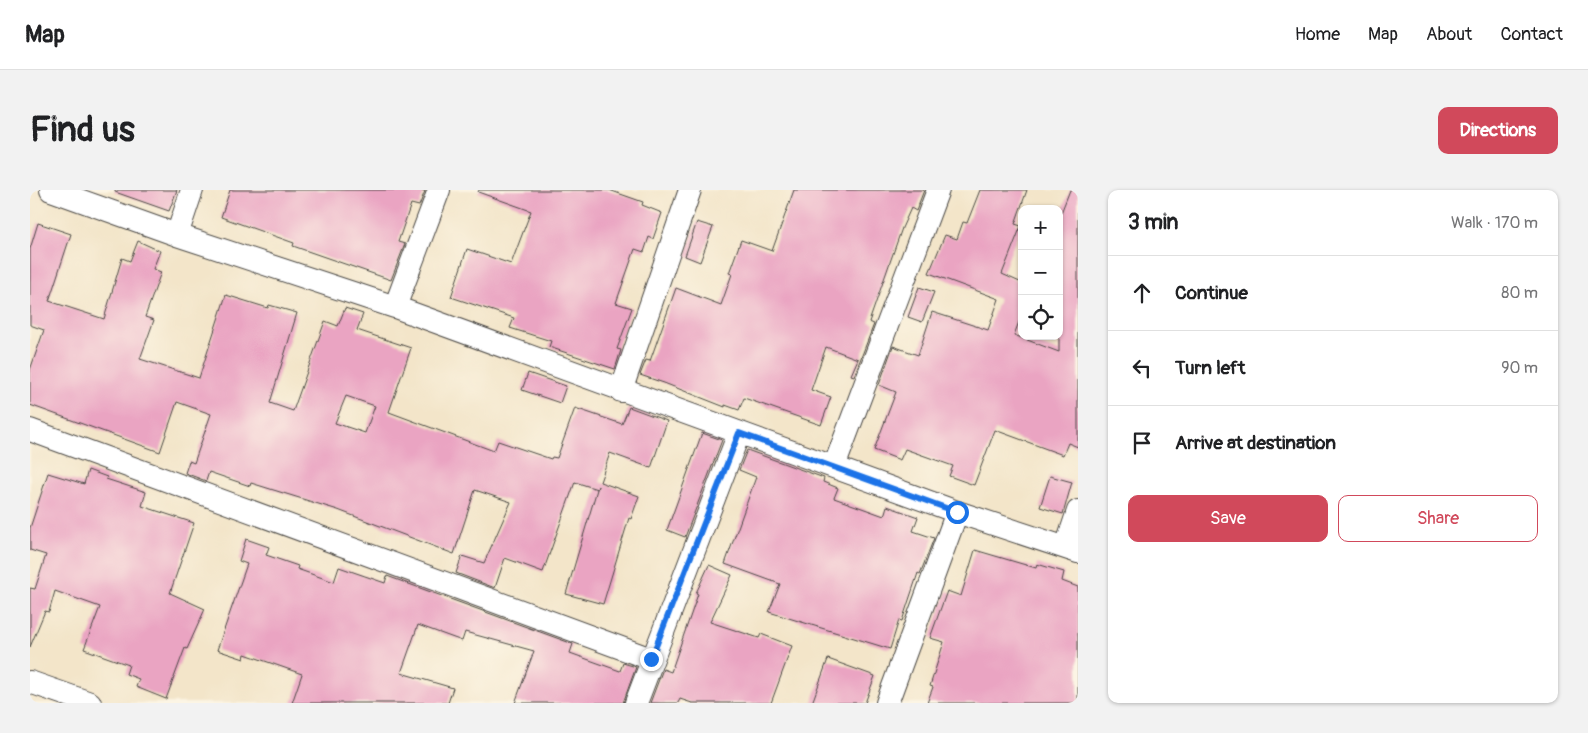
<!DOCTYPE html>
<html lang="en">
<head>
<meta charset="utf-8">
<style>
  body { margin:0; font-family:Pangolin,sans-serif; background:#f2f2f2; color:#202124 }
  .controls { position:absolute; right:15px; top:15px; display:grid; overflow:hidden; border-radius:10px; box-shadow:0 1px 4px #0004 }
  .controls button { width:45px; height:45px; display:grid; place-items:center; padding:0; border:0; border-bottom:1px solid #e0e0e0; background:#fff; color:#202124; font:25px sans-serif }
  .stop { position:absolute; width:15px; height:15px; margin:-11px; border:4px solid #1a73e8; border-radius:50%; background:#fff }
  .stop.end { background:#1a73e8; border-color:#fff; box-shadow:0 1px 5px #0008 }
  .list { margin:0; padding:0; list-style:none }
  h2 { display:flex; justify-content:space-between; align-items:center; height:65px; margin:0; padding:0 20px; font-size:21px }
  h2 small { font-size:16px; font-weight:400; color:#757577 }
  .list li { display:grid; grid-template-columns:32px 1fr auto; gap:15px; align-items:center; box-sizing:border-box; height:75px; padding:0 20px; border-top:1px solid #e0e0e0 }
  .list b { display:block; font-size:19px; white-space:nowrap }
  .list em { font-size:16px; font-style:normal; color:#757577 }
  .actions { display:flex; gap:10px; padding:15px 20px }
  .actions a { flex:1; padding:11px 0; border:1px solid #d1495b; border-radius:10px; text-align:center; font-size:18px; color:#d1495b }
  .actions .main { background:#d1495b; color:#fff }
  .icon { flex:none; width:28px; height:28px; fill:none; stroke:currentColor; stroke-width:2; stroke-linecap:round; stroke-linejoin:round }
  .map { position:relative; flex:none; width:1048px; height:513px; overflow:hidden; border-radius:10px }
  header { display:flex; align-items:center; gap:30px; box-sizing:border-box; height:70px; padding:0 25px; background:#fff; border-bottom:1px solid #e0e0e0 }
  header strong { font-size:24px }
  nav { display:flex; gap:28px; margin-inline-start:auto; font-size:18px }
  .intro { display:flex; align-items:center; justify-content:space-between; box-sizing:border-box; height:120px; padding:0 30px }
  h1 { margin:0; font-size:35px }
  .button { padding:12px 22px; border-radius:10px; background:#d1495b; color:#fff; font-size:18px; font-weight:700 }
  main { display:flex; gap:30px; padding:0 30px }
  aside { flex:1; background:#fff; border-radius:10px; box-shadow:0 1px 4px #0004 }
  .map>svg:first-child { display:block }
</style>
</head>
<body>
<header>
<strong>Map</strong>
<nav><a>Home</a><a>Map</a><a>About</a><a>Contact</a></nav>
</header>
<div class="intro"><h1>Find us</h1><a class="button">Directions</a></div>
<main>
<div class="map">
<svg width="1048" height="513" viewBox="0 0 1048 513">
  <rect width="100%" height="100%" fill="#fcf5e5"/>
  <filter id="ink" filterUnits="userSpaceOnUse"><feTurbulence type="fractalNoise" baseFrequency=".02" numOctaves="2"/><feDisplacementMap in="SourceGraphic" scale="10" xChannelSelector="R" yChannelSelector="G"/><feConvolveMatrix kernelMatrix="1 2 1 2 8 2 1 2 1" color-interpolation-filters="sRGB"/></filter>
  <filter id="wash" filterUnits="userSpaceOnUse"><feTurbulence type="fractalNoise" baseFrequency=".0096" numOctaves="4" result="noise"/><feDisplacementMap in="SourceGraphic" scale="20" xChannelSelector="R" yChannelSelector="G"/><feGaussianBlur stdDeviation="1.12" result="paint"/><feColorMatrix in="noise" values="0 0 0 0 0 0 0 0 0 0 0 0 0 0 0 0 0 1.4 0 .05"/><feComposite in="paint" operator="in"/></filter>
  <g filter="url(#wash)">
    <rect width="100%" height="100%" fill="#f3e5c9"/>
    <g id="blocks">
      <!-- building -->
      <path fill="#eaa4c2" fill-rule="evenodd" d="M85,0H147L139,21L85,2Z
        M200,0H391L395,1L389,16L381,14L368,52L375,54L361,90L263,56L264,53L191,27Z
        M449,0H579L613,12L612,15L632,23L623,49L619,47L614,62L605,59L586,113L602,118L587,159L591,160L585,179L519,157L521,151L480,138L484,128L421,107L437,59L481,74L501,21L448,2Z
        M764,0H894L886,21L881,18L872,38L839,132L844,134L824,186L821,185L828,169L796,157L781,200L801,207L791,235L714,208L709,220L695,215V217L634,193L610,185L616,170L620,171L646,98L691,115L702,84L699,83L711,50L742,61Z
        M950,0H997L985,34L991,36L972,84L992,93V124L984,145L1029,162V28L1040,0H1048V257L1038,253L1033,265L965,240L944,295L919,286L923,276L875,259L870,270L844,260L866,202L849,195L863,156L888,165L902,122L958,140L969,109L899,83L915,45L927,49L933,32L937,33Z
        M667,32L683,37L670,72L655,66Z
        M8,33L41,44L19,111L74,129L92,68L100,71L108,51L130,61L123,79L131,82L115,127L124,130L110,169L169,188L196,105L238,118L239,115L267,123L240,213L263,221L295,131L308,136L315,118L333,124L327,140L381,158L359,222L464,261L468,251L521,269L522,267L527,268L545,218L592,234L599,217L637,231L621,278L580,263L570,292L609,306L601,329L599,328L573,414L536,404L568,296L567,299L545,292L513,382L475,368L465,398L426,383L432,366L454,373L481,312L445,300L424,364L308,320L221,293L220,296L179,282L176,291L155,283L159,271L164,273L181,224L147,212L130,262L0,215V180L14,140L0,135V59ZM316,206L345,216L335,243L305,233Z
        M889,97L904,102L892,132L878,127Z
        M498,183L536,196L530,213L492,200Z
        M672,243L692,250L655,347L637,340Z
        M717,260L794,288L793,292L808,298L804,308L854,326L857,316L888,327L883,341L904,348L890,384L888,383L872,431L869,430L860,459L739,422L750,394L695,374L726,287L709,280Z
        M58,280L77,287L76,289L116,302L112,316L164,333L140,403L175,419L157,459L155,458L136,509L106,497L109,489L96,484L99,475L54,459L70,417L25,401L19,422L15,421L0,457V398L5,399L16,365L0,360V338L18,283L54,294Z
        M1020,286L1042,292L1033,324L1010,317Z
        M216,349L239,357L236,365L268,376L267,379L304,392L309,377L355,393L357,386L543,454L540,463L590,481L593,473L606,477L593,513H485L504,461L435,442L432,451L388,435L371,483L423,498L418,513H262L272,484L215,464L214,469L187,460L217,374L209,371Z
        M945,360L1006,378L1007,374L1034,382L1032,391L1048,397V513H897L903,497L900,496L914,452L900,448L917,401L931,406Z
        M679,375L702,385L680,432L729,448L731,444L762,456L741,513H662L650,509L648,513H620L633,479L641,482L668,404L666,403Z
        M798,469L845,486L835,513H782Z"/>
    </g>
  </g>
  <g filter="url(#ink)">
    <use href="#blocks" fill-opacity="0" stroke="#494743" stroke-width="1"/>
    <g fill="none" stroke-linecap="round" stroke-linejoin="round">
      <defs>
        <path id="minor" d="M21,0L147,45L365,117L927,322L1048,362
          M147,45L162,0
          M365,117L409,0
          M591,201L660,0
          M0,240L621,469
          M804,277L908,0
          M1036,357L1048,321
          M0,492L60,513
          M606,513L709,243
          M857,513L927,322"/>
      </defs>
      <!-- minor casing -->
      <use href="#minor" stroke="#494743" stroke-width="24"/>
      <!-- minor -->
      <use href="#minor" stroke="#fff" stroke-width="22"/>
    </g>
  </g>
  <g fill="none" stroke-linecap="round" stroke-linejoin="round" filter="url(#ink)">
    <!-- route -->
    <path stroke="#1a73e8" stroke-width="6" d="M621,469L709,243L927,322"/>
  </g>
</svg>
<div class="controls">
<button>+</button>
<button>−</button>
<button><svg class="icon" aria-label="locate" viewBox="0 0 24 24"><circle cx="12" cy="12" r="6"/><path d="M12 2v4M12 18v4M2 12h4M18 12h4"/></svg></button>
</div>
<div class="stop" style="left:927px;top:322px"></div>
<div class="stop end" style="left:621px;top:469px"></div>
</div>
<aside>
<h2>3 min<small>Walk · 170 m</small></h2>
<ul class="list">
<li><svg class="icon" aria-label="ahead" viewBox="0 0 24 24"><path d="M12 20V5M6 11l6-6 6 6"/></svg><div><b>Continue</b></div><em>80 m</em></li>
<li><svg class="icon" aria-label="left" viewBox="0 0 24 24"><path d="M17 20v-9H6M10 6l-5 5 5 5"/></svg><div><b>Turn left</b></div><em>90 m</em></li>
<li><svg class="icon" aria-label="arrive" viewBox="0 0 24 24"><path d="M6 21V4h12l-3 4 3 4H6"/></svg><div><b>Arrive at destination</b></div></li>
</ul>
<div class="actions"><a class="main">Save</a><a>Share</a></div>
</aside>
</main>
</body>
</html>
